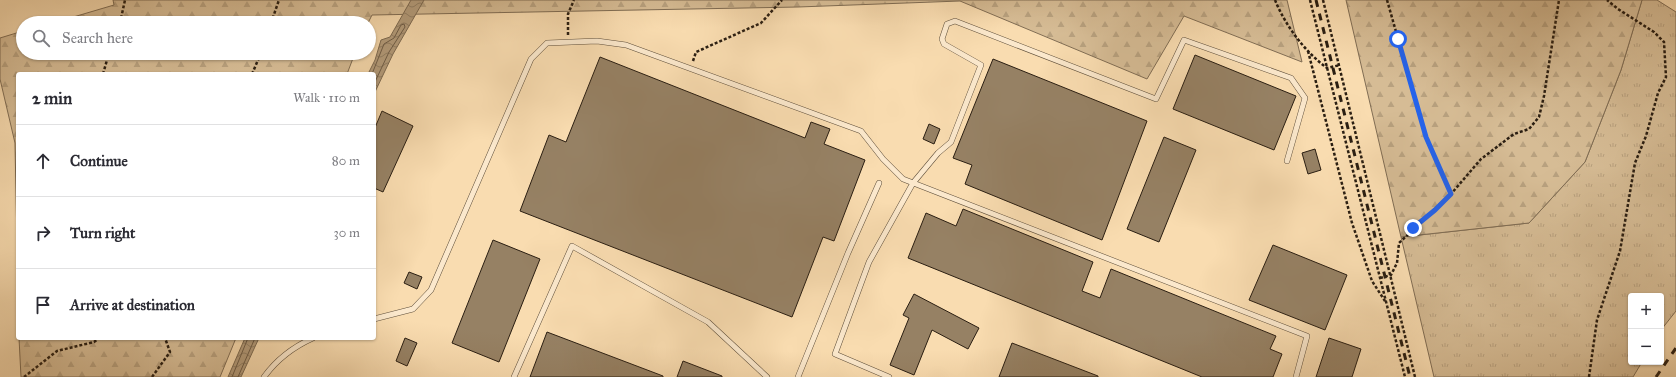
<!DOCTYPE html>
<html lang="en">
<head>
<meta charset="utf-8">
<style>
  body { margin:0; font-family:"IM FELL Great Primer",serif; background:#f2f2f3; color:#2b2b33 }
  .controls { position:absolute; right:12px; bottom:12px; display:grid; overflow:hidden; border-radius:4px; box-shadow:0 1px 3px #0004 }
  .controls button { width:36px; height:36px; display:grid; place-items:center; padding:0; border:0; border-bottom:1px solid #e1e1e2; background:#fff; color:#2b2b33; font:20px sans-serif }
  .stop { position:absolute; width:12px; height:12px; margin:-9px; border:3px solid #2563eb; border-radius:50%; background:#fff }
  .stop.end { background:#2563eb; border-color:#fff; box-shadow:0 1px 4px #0008 }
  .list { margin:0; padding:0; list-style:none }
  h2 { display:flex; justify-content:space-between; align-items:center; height:52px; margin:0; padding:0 16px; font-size:17px }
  h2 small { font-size:13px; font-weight:400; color:#7c7c81 }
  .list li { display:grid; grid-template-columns:26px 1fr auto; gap:12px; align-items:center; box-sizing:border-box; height:72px; padding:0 16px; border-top:1px solid #e1e1e2 }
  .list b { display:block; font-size:15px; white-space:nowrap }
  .list em { font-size:13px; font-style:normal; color:#7c7c81 }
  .icon { flex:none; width:22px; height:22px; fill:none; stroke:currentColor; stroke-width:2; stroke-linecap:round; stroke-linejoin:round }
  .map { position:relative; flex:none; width:1676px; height:377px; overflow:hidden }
  .search { position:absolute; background:#fff; box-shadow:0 1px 3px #0004; left:16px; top:16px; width:360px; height:44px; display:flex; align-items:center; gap:10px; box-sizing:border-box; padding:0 14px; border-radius:22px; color:#7c7c81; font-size:15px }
  .panel { position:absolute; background:#fff; box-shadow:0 1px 3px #0004; left:16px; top:72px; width:360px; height:268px; border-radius:4px }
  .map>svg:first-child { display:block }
</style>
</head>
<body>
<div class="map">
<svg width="1676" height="377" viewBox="0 0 1676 377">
  <defs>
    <pattern id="grass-tufts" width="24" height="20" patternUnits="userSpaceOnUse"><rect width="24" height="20" fill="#d6bc95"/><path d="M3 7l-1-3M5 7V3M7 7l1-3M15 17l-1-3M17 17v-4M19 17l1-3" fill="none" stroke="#b8a17f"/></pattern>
    <pattern id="forest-firs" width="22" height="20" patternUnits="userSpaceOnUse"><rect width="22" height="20" fill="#d6bc95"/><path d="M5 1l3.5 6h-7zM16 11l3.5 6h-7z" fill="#b8a17f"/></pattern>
    <pattern id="water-waves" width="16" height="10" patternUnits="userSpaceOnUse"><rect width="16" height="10" fill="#b39b7a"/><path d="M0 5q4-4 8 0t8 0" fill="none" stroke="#927e63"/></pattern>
  </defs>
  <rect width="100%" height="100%" fill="#f9dcb0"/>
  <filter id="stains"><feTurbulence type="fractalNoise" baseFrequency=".005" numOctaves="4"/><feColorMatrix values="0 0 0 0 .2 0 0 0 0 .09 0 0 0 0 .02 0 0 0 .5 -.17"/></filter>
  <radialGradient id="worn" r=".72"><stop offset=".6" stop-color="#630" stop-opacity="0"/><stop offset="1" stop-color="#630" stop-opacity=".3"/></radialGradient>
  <!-- grass -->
  <path fill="url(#grass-tufts)" stroke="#806d54" d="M1642,0H1657L1676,12V311L1661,330V296H1631V362H1642L1633,377H1434L1401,237L1529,223L1585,162L1621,70Z"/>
  <!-- forest -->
  <path fill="url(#forest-firs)" stroke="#806d54" d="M113,0H1287L1302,62L1184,16L1147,79L960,1L798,7L372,15L368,23H53L114,5Z
    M1346,0H1642L1621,70L1585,162L1529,223L1401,237Z
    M23,31V53H355L347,74H18V292L15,143L0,79V38Z
    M19,338H236L220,377H21Z"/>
  <!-- water -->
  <path fill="url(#water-waves)" stroke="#7c6950" d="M411,0H424L393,54L374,94V74H368L375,60L381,40L390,37Z
    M245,338H259L241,377H228Z"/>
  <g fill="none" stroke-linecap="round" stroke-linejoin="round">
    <!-- shore -->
    <path stroke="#6e5c46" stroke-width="1" d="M372,74L384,44L394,38L401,25L404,24L405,27L389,52L374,84
      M232,377L248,338
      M238,377L255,338"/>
  </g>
  <!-- building -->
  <path fill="#968164" stroke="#2a1e12" d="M1195,55L1296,96L1274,150L1173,109Z
    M600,57L805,138L811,122L830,129L824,144L865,160L834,241L823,237L792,317L520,211L549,135L566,142Z
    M993,59L1147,121L1102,240L965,184L972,165L953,158Z
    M382,111L413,126L383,192L374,188V130Z
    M929,124L940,129L934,144L923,139Z
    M1164,137L1196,150L1159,242L1127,229Z
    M1315,149L1321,170L1308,174L1302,153Z
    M963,209L1093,262L1082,291L1100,298L1111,269L1276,336L1270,349L1282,354L1273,377H1202L908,258L926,213L956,226Z
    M493,240L540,259L499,362L452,343Z
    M1273,245L1347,275L1325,330L1249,300Z
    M409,272L422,277L417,289L404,283Z
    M914,294L979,328L968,349L932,330L914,375L890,365L909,318L903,315Z
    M547,332L663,376V377H530Z
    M405,338L417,343L407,366L396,361Z
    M1329,338L1361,349L1352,377H1316Z
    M1012,343L1098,376V377H999Z
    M683,361L722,376V377H677Z"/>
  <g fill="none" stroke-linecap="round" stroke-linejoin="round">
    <defs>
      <path id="service" d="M374,319L413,309L431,290L531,59L547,43L597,41L626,45L861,131L883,159L903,179L1307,336L1296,377
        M264,377C277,359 293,347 313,338
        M514,377L572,246L708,322L767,377
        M798,377L848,253L879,183
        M889,377L835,354L869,262L913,183L938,153L951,142L981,65L944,44L942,39L947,24L955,21L1156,99L1184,40L1291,78L1305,98L1287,161"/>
    </defs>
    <!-- service casing -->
    <use href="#service" stroke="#5e4e3a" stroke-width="6"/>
    <!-- path -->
    <path stroke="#2a1e12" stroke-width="2.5" stroke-dasharray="3 2" stroke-linecap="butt" d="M1275,0C1285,25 1305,52 1327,68L1340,65
      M1310,0L1405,377
      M1323,0L1415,377
      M1387,0L1426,137L1451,194
      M120,23L125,0
      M271,23L279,0
      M568,35V14L574,0
      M1308,51L1352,223L1372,281L1385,301
      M693,61L696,52L761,23L782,0
      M103,74L109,53
      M252,74L261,53
      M1380,278L1391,275L1397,263L1399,243L1451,194L1481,159L1514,134L1529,129L1539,117L1544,96L1559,0
      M24,377L57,351L94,342L99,338
      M152,377L170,352L165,338
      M1589,377L1597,320L1620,251L1635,163L1646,136L1658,93L1666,77L1664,42L1654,32L1618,9L1607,0"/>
    <!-- service -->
    <use href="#service" stroke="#fbe8cc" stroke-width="5"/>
    <!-- rail -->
    <path stroke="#2a1e12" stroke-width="3" stroke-dasharray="7 7" stroke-linecap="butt" d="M1316,0L1410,377
      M1656,377L1676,348"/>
  </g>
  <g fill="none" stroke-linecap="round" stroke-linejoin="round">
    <!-- route -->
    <path stroke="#2563eb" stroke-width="5" d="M1398,39L1426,137L1451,194L1435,210L1413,228"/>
  </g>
  <rect width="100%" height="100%" filter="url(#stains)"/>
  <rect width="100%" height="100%" fill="url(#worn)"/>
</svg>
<div class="controls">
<button>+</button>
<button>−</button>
</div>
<div class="stop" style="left:1398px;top:39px"></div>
<div class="stop end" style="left:1413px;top:228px"></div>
<div class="search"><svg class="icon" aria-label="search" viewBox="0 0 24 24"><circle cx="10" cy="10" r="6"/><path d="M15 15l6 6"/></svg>Search here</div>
<section class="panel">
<h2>2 min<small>Walk · 110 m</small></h2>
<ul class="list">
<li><svg class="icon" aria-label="ahead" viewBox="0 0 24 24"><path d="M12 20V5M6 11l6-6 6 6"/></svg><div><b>Continue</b></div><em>80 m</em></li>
<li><svg class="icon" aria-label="right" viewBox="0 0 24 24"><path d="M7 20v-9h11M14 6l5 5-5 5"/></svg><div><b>Turn right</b></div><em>30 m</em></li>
<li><svg class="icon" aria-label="arrive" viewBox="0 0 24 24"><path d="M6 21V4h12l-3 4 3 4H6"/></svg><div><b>Arrive at destination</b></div></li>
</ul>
</section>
</div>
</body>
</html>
